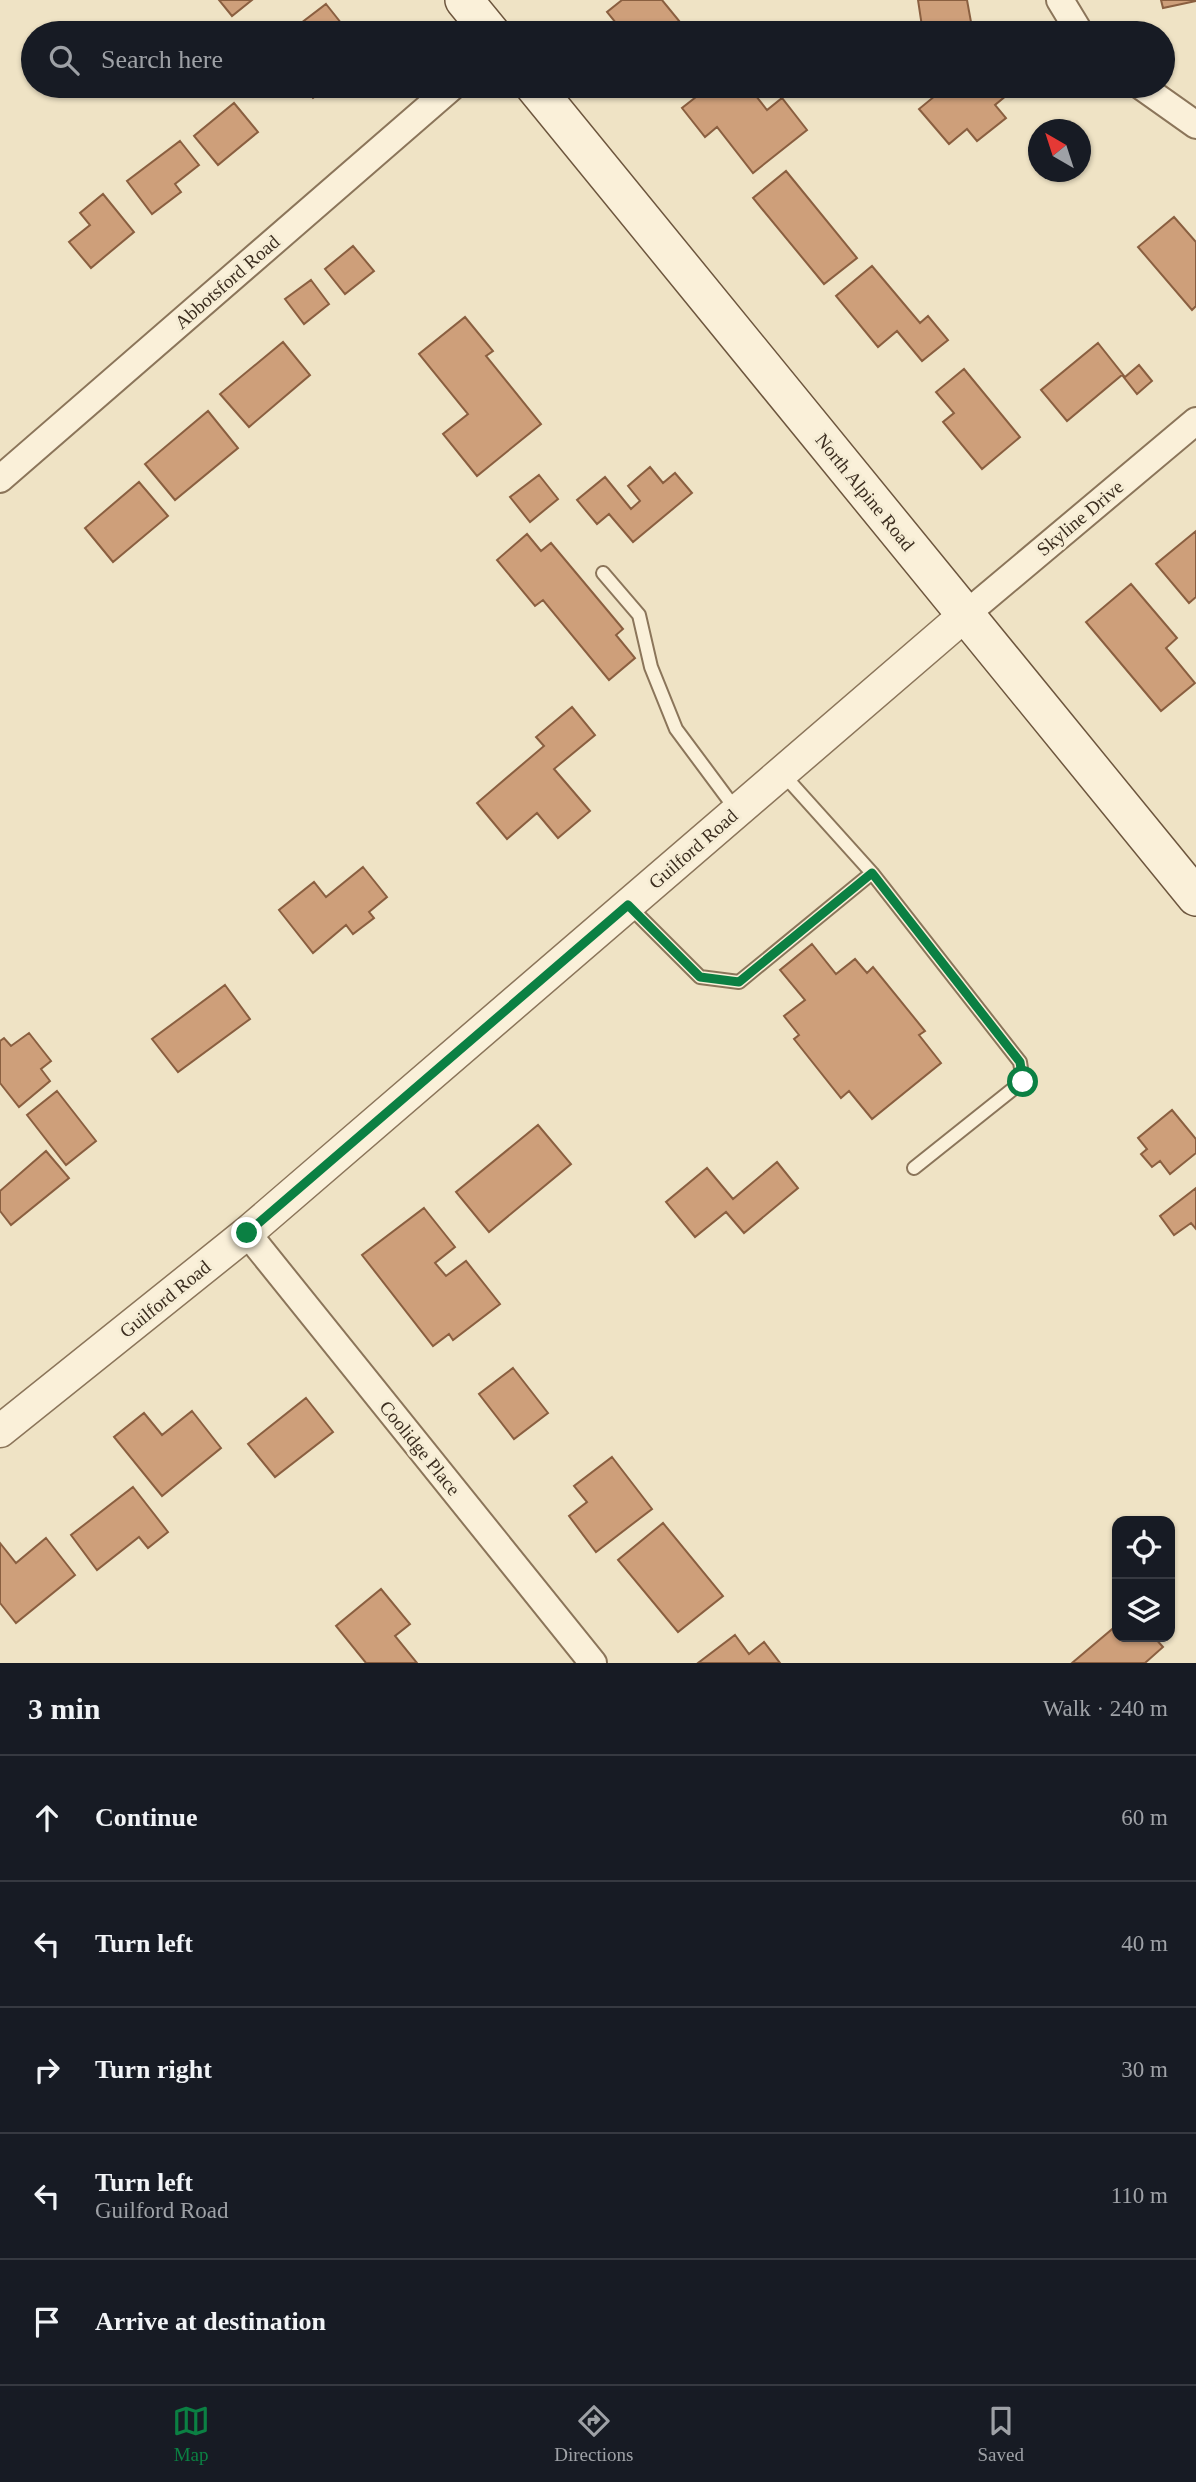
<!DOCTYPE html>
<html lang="en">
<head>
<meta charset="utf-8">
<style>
  body { margin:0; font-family:Georgia,serif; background:#242831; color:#f1f3f6 }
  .controls { position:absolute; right:21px; bottom:21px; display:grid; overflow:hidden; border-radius:14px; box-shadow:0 2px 5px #0004 }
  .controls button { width:63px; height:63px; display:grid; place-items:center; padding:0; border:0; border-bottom:2px solid #363941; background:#171b24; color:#f1f3f6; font:35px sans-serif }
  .compass { position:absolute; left:1028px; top:119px; width:63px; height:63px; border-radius:50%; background:#171b24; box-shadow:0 2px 5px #0004; rotate:321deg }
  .stop { position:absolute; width:21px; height:21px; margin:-16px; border:5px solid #0b8043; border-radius:50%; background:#fff }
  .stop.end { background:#0b8043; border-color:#fff; box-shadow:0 2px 7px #0008 }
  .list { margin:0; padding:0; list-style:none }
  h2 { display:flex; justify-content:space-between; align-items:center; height:91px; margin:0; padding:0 28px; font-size:30px }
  h2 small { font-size:23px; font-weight:400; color:#9ea1a6 }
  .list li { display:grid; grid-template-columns:46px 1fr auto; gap:21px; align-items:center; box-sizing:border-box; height:126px; padding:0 28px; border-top:2px solid #363941 }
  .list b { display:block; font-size:26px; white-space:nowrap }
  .list p { margin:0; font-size:23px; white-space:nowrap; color:#9ea1a6 }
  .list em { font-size:23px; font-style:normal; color:#9ea1a6 }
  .icon { flex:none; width:38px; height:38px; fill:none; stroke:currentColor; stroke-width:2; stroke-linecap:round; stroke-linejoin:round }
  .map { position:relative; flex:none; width:1196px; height:1663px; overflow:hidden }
  .search { position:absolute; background:#171b24; box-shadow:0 2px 5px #0004; left:21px; right:21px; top:21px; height:77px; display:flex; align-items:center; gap:18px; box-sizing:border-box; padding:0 24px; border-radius:38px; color:#9ea1a6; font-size:26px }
  .sheet { height:721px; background:#171b24 }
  nav { display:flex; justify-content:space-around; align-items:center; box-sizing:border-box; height:98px; border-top:2px solid #363941; background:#171b24; font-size:19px; color:#9ea1a6 }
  nav a { display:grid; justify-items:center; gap:4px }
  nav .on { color:#0b8043 }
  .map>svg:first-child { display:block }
</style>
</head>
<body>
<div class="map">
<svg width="1196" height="1663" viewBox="0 0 1196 1663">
  <rect width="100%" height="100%" fill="#efe3c5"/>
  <!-- building -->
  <path fill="#ce9f7a" stroke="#8a5f40" stroke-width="2" d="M219,0H252L232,16Z
    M622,0H662L689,33H624L607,12Z
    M918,0H967L973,33H923Z
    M1161,0H1196V1L1163,8Z
    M326,4L349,33H288Z
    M303,86H329L313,98Z
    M710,86H748L767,110L782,98L807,130L753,173L717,127L705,137L682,108Z
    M947,86H1018L995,105L1006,118L977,141L967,129L949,144L919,109Z
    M234,103L258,132L218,165L194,136Z
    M180,141L199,165L175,184L181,192L152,214L127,181Z
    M786,171L857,258L824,284L753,198Z
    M103,194L134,232L91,268L69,242L90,225L80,213Z
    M1174,217L1196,242V306L1192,310L1138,247Z
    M353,246L374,271L345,294L325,269Z
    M872,266L920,323L928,316L948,340L922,361L897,331L878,347L836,296Z
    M311,280L329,304L304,324L285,299Z
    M465,317L493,351L486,356L541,424L477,476L443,434L468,414L419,354Z
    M283,342L310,375L249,427L220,394Z
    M1098,343L1125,377L1139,365L1152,381L1137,394L1122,375L1067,421L1041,390Z
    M964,369L1020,437L982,469L943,422L954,413L936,392Z
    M208,411L238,448L175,500L145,464Z
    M650,467L663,483L675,473L692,493L633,542L609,514L597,524L577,500L605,477L631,509L640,501L628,486Z
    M539,475L558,499L530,522L510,497Z
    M139,482L168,516L113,562L85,528Z
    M1196,531V597L1189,603L1156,564Z
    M527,534L541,551L551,543L623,629L616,635L635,658L609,680L543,600L535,606L497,560Z
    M1131,584L1177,638L1166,648L1195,683L1161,711L1086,622Z
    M572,707L595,735L554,769L590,811L558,838L537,813L507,839L477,803L544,746L536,737Z
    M363,867L387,897L369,912L374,918L353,934L346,925L313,953L279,910L314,882L326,897Z
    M812,944L836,974L855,959L867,973L873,967L925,1031L919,1035L941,1063L872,1119L849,1091L841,1098L794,1039L799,1035L784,1016L805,1000L780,970Z
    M225,985L250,1019L178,1072L152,1039Z
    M29,1033L51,1061L41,1069L50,1081L19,1107L0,1083V1041L4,1038L11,1046Z
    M57,1091L96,1141L66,1165L27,1115Z
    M1172,1110L1196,1139V1153L1170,1174L1160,1161L1152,1167L1141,1154L1147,1149L1138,1138Z
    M538,1125L571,1164L489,1232L456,1192Z
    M46,1151L69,1178L11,1225L0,1211V1191Z
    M777,1162L798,1188L744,1233L726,1212L695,1237L666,1202L707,1168L733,1199Z
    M1196,1188V1229L1191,1223L1174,1235L1160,1216Z
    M424,1208L455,1247L435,1263L446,1276L466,1261L500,1304L453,1340L449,1334L433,1346L362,1255Z
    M513,1368L548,1413L514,1439L479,1394Z
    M306,1398L333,1432L275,1477L248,1444Z
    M192,1411L221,1448L162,1496L114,1437L144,1413L162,1435Z
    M612,1457L652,1509L596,1552L569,1516L587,1502L574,1486Z
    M133,1487L168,1532L148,1548L139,1537L97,1570L71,1535Z
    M663,1523L723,1596L678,1632L618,1560Z
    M46,1538L75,1575L16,1623L0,1603V1543L16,1563Z
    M381,1589L410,1624L395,1636L417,1663H366L336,1626Z
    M1117,1625V1637H1154L1163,1647L1145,1663H1072Z
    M735,1635L749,1654L764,1642L780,1663H698Z"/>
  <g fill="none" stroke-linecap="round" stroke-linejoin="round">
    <defs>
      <path id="service" d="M603,573L639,615L651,667L676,729L737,811
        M782,773L872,873L1020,1062L1023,1081L914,1168
        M628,905L700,977L739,982L872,873"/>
      <path id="minor" d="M1060,0L1080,33
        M1141,86L1196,125
        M0,479L453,86
        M965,615L1196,421
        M247,1233L593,1663"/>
      <path id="tertiary" d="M0,1431L247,1233L965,615"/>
      <path id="secondary" d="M464,0L491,33
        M534,86L1196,897"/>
    </defs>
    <!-- service casing -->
    <use href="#service" stroke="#8b755a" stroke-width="16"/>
    <!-- minor casing -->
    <use href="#minor" stroke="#8b755a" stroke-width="30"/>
    <!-- tertiary casing -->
    <use href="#tertiary" stroke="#8b755a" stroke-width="35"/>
    <!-- secondary casing -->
    <use href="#secondary" stroke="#6d563e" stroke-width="40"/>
    <!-- service -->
    <use href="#service" stroke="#faf0d9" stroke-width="12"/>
    <!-- minor -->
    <use href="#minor" stroke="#faf0d9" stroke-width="26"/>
    <!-- tertiary -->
    <use href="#tertiary" stroke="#faf0d9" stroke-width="32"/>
    <!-- secondary -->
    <use href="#secondary" stroke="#faf0d9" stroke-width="37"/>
  </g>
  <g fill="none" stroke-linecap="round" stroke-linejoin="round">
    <!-- route -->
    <path stroke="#0b8043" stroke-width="9" d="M247,1233L628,905L700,977L739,982L872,873L1020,1062L1023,1082"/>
  </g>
  <g text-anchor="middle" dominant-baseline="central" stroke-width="6" stroke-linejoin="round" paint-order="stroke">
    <!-- street labels -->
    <g font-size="19" fill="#3b2d1f" stroke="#f6edd5">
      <text transform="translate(227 282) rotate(-41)">Abbotsford Road</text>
      <text transform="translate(865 492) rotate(51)">North Alpine Road</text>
      <text transform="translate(1080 518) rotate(-40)">Skyline Drive</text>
      <text transform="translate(693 849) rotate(-41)">Guilford Road</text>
      <text transform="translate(165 1299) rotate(-39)">Guilford Road</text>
      <text transform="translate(420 1448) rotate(51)">Coolidge Place</text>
    </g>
  </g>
</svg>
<div class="controls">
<button><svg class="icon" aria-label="locate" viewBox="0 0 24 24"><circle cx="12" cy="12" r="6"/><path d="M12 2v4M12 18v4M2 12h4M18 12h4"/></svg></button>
<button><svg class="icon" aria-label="layers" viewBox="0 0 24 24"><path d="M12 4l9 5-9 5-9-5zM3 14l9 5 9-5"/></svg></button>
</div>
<svg class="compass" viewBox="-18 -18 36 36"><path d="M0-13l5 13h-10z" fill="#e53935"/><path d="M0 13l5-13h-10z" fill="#9ea1a6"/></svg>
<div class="stop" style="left:1023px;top:1082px"></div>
<div class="stop end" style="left:247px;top:1233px"></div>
<div class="search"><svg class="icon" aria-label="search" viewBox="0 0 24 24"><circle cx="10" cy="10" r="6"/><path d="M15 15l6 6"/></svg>Search here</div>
</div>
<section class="sheet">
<h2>3 min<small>Walk · 240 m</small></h2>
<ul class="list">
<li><svg class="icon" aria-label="ahead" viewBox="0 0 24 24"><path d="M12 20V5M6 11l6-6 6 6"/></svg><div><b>Continue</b></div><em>60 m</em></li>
<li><svg class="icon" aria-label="left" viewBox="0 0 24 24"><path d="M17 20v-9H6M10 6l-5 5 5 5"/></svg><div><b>Turn left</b></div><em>40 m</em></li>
<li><svg class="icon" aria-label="right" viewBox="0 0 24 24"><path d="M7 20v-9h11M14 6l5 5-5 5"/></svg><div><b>Turn right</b></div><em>30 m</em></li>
<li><svg class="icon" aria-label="left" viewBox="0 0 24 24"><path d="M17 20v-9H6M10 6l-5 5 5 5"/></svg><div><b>Turn left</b><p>Guilford Road</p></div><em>110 m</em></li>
<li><svg class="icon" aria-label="arrive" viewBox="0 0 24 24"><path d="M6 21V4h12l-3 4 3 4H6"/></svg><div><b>Arrive at destination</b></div></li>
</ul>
</section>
<nav>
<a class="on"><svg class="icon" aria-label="map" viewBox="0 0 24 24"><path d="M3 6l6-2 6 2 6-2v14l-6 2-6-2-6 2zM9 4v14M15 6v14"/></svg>Map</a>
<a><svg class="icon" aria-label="directions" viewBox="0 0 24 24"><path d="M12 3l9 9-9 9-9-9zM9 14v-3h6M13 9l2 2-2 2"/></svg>Directions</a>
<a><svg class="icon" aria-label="saved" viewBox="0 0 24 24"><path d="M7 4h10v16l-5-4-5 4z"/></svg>Saved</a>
</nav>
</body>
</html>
